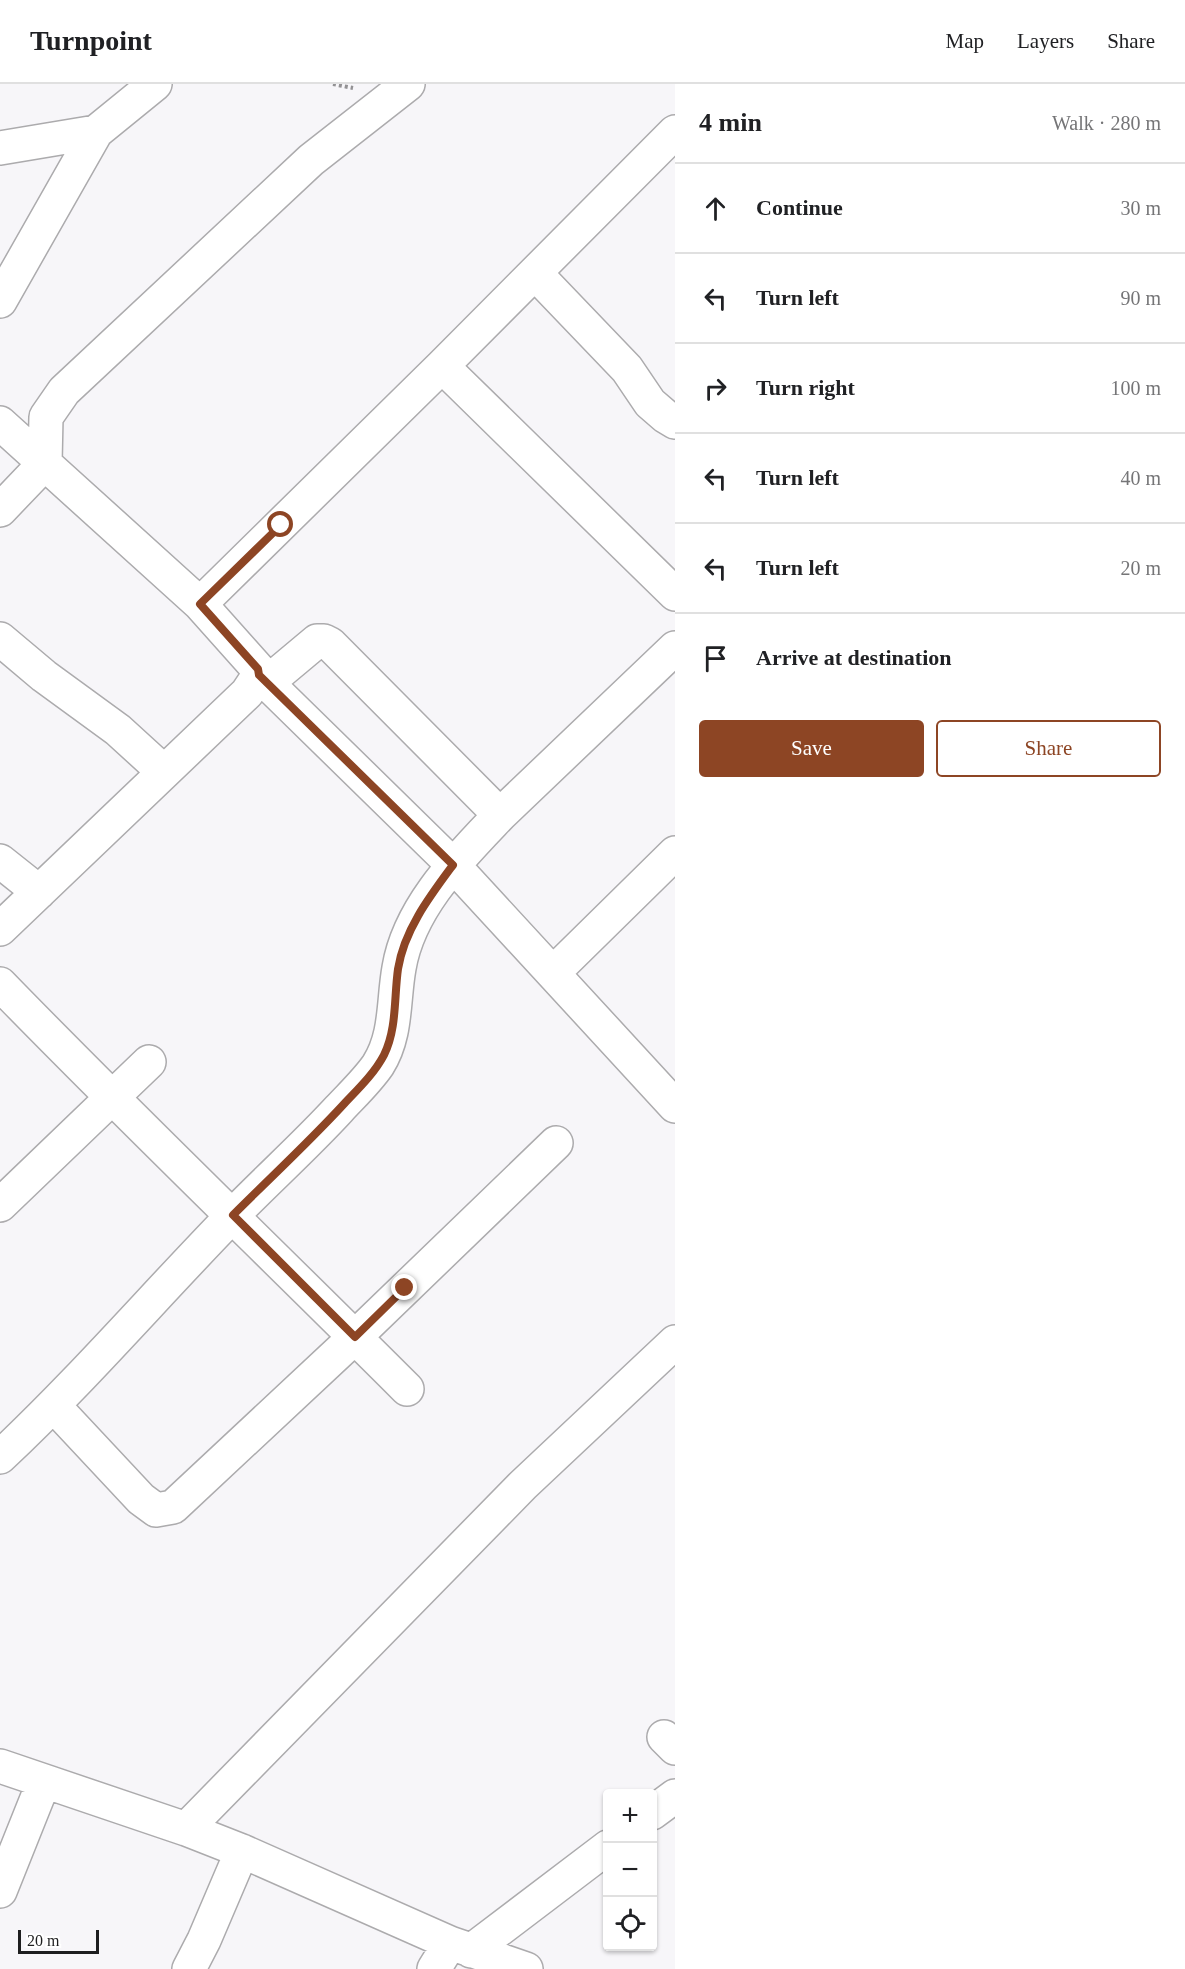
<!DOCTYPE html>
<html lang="en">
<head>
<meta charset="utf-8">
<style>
  body { margin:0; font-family:"Times New Roman",serif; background:#f6f6f6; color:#202124 }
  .controls { position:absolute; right:18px; bottom:18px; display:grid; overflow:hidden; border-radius:6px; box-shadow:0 2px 4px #0004 }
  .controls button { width:54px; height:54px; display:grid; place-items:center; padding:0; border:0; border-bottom:2px solid #e0e0e0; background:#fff; color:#202124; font:30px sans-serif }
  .scale { position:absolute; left:18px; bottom:15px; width:81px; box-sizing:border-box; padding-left:6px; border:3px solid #1e1e1f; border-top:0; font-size:16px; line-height:21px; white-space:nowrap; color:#1e1e1f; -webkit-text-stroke:4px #fff; paint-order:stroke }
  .stop { position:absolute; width:18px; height:18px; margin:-14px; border:4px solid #8d4524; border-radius:50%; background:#fff }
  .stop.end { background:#8d4524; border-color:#fff; box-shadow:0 2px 6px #0008 }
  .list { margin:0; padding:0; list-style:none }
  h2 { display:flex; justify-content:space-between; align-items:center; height:78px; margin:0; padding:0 24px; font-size:26px }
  h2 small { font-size:20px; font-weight:400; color:#757577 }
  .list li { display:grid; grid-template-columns:39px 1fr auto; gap:18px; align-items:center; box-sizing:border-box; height:90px; padding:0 24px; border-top:2px solid #e0e0e0 }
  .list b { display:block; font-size:22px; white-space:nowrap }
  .list em { font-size:20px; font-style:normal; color:#757577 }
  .actions { display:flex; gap:12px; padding:18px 24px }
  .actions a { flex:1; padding:14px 0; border:2px solid #8d4524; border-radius:6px; text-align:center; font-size:21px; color:#8d4524 }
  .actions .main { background:#8d4524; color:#fff }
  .icon { flex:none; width:33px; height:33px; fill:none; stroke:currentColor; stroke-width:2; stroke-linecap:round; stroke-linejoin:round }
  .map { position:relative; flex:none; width:675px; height:1885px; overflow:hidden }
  header { display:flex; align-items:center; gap:36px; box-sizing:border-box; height:84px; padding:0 30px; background:#fff; border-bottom:2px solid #e0e0e0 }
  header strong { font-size:28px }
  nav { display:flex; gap:33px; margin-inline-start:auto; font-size:21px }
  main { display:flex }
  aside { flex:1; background:#fff }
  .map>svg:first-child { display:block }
</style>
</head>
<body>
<header>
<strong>Turnpoint</strong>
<nav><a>Map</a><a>Layers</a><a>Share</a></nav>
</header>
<main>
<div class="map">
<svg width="675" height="1885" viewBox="0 0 675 1885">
  <rect width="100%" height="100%" fill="#f7f6f9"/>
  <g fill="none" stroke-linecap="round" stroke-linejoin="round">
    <defs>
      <path id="minor" d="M0,64L96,48
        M535,189L627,285L650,319L665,332L675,338
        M0,217L96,48L155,0
        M442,282L675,510
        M0,339L200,520L258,585L259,591L247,609L0,845
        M0,426L45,379L46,333L64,307L311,76L408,0
        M200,520L442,282L675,48
        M0,555L44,592L118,646L164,688
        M259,591L453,781L675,1022
        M500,731L675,564
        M0,777L39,808
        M554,888L675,769
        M0,900C133,1037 272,1170 407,1305
        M0,1121L149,978
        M54,1322L141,1415L156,1426L173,1423L355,1253L556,1059
        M0,1373C82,1296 155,1211 233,1131C268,1095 305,1062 339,1025C352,1011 367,997 378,981C397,951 393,917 399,884C409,823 459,774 500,731L330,560L324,557H317L268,598
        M664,1653L675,1664
        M0,1682L186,1745L242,1767L450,1859L526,1885
        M652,1729L675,1712
        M186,1745L523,1401L675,1258
        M0,1807L44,1697
        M471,1867L608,1763
        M189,1885L204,1856L242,1767
        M434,1885L450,1859"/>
    </defs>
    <!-- minor casing -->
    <use href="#minor" stroke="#acabad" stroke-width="36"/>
    <!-- path -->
    <path stroke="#939294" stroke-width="4" stroke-dasharray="3 3" stroke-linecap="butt" d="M333,0L353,4"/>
    <!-- minor -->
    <use href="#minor" stroke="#fff" stroke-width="33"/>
  </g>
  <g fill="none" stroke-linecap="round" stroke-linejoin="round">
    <!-- route -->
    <path stroke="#8d4524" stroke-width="8" d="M281,441L200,520L258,585L259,591L453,781C430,812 404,846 398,885C394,913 397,945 384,971C374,990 358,1005 343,1021C308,1059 270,1094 233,1131L355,1253L405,1204"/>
  </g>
</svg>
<div class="controls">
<button>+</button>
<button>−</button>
<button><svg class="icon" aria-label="locate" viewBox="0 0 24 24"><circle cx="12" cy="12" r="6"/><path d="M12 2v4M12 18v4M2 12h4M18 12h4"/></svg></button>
</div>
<div class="scale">20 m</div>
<div class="stop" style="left:281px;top:441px"></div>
<div class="stop end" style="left:405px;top:1204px"></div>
</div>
<aside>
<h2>4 min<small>Walk · 280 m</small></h2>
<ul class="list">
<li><svg class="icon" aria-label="ahead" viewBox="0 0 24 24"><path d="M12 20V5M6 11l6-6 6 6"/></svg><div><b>Continue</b></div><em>30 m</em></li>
<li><svg class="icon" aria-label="left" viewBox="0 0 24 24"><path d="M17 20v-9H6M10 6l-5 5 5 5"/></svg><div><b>Turn left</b></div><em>90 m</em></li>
<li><svg class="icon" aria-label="right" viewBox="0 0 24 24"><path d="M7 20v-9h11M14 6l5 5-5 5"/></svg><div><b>Turn right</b></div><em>100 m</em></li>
<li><svg class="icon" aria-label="left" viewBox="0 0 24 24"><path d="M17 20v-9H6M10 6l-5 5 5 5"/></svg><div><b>Turn left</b></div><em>40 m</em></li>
<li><svg class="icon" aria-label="left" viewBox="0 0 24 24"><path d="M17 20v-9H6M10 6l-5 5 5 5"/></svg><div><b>Turn left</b></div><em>20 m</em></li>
<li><svg class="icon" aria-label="arrive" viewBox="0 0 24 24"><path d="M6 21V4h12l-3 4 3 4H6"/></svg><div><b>Arrive at destination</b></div></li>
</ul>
<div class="actions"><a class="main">Save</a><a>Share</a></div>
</aside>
</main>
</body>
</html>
